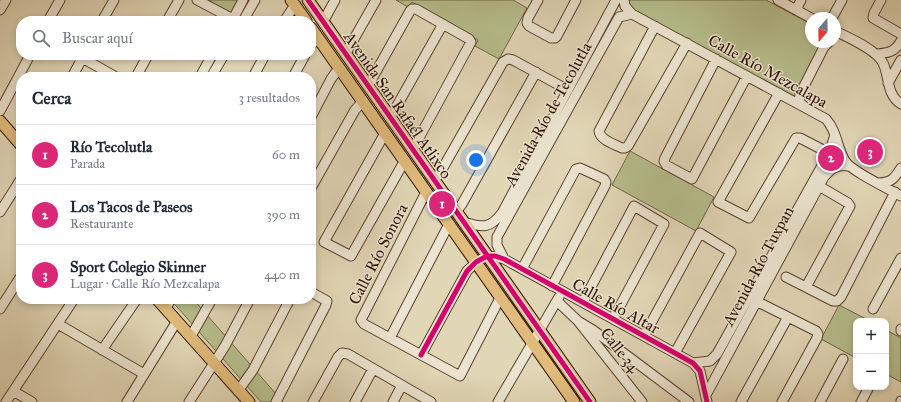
<!DOCTYPE html>
<html lang="es">
<head>
<meta charset="utf-8">
<style>
  body { margin:0; font-family:"IM FELL Great Primer",serif; background:#f6f6f7; color:#1f2937 }
  .controls { position:absolute; right:12px; bottom:12px; display:grid; overflow:hidden; border-radius:8px; box-shadow:0 2px 6px #0003 }
  .controls button { width:36px; height:36px; display:grid; place-items:center; padding:0; border:0; border-bottom:1px solid #e0e1e3; background:#fff; color:#1f2937; font:20px sans-serif }
  .compass { position:absolute; left:805px; top:12px; width:36px; height:36px; border-radius:50%; background:#fff; box-shadow:0 2px 6px #0003; rotate:200deg }
  .you { position:absolute; left:476px; top:160px; width:14px; height:14px; margin:-10px; border:3px solid #fff; border-radius:50%; background:#1a73e8; box-shadow:0 0 0 6px #1a73e833 }
  .badge { display:grid; place-items:center; width:26px; height:26px; border-radius:50%; background:#db2777; color:#fff; font-size:13px; font-weight:700 }
  .pin { position:absolute; translate:-50% -50%; border:2px solid #fff; box-shadow:0 1px 4px #0006 }
  .list { margin:0; padding:0; list-style:none }
  h2 { display:flex; justify-content:space-between; align-items:center; height:52px; margin:0; padding:0 16px; font-size:17px }
  h2 small { font-size:13px; font-weight:400; color:#747a83 }
  .list li { display:grid; grid-template-columns:26px 1fr auto; gap:12px; align-items:center; box-sizing:border-box; height:60px; padding:0 16px; border-top:1px solid #e0e1e3 }
  .list b { display:block; font-size:15px; white-space:nowrap }
  .list p { margin:0; font-size:13px; white-space:nowrap; color:#747a83 }
  .list em { font-size:13px; font-style:normal; color:#747a83 }
  .icon { flex:none; width:22px; height:22px; fill:none; stroke:currentColor; stroke-width:2; stroke-linecap:round; stroke-linejoin:round }
  .map { position:relative; flex:none; width:901px; height:402px; overflow:hidden }
  .search { position:absolute; background:#fff; box-shadow:0 2px 6px #0003; left:16px; top:16px; width:300px; height:44px; display:flex; align-items:center; gap:10px; box-sizing:border-box; padding:0 14px; border-radius:16px; color:#747a83; font-size:15px }
  .panel { position:absolute; background:#fff; box-shadow:0 2px 6px #0003; left:16px; top:72px; width:300px; height:232px; border-radius:16px }
  .map>svg:first-child { display:block }
</style>
</head>
<body>
<div class="map">
<svg width="901" height="402" viewBox="0 0 901 402">
  <rect width="100%" height="100%" fill="#e1d6b6"/>
  <filter id="stains"><feTurbulence type="fractalNoise" baseFrequency=".005" numOctaves="4"/><feColorMatrix values="0 0 0 0 .2 0 0 0 0 .09 0 0 0 0 .02 0 0 0 .5 -.17"/></filter>
  <radialGradient id="worn" r=".72"><stop offset=".6" stop-color="#630" stop-opacity="0"/><stop offset="1" stop-color="#630" stop-opacity=".3"/></radialGradient>
  <!-- green -->
  <path fill="#b6bd8c" stroke="#726746" d="M203,0H239L230,15Z
    M396,0H513L527,8L499,59L475,46L478,40L412,2L408,7Z
    M628,0H766L811,24V42H826L796,98L635,12L629,6Z
    M630,151L714,197L696,231L612,185Z
    M170,299H193L283,402H261Z
    M839,305L870,321H856V358L821,339Z
    M886,330L901,338V382L886,374Z"/>
  <g fill="none" stroke-linecap="round" stroke-linejoin="round">
    <defs>
      <path id="minor" d="M197,0L233,19
        M538,0L528,18L527,23L529,26L551,38H555L557,36L576,0
        M624,0L625,6L632,14L826,119C837,131 837,148 845,161C851,171 889,189 901,196
        M778,0L811,18
        M881,0L874,13L873,18L901,34
        M0,10L6,0
        M796,10L801,0
        M832,18L842,0
        M48,21L60,0
        M102,21L114,0
        M167,21L179,0
        M232,21L243,0
        M243,21L255,0
        M284,21L295,5
        M323,22L335,0
        M655,26L599,131C600,140 614,144 622,148H625L628,146L687,43
        M835,31C848,37 877,50 883,63C890,78 886,94 901,104
        M311,45L318,38
        M346,53L376,0
        M877,54C888,53 895,52 901,41
        M77,55L116,77
        M716,59L665,158L664,161L666,165L692,179L747,76
        M72,77L84,55
        M136,77L148,55
        M200,77L212,55
        M211,77L224,55
        M253,77L265,55
        M293,77L305,55
        M888,83L901,60
        M368,86L410,11L412,9H416L469,39L471,42L413,149
        M779,93L718,202L749,218L796,138H800L829,153
        M804,106L799,102L800,94L824,47L829,42
        M0,111L30,55
        M311,117L331,79L339,68
        M390,118L443,24
        M385,133L324,242L351,256L405,160
        M434,180L440,173L503,62L508,59L513,60L568,90
        M879,183C892,182 894,179 901,168
        M311,188L355,110L362,102
        M426,192L361,320L364,324L460,376L500,298
        M0,212L21,179
        M456,212L462,204L536,72
        M463,222C482,227 489,230 502,213L616,0
        M504,259L497,245V237L619,17L632,14
        M522,269L576,169L580,168L604,179L606,182L605,186L552,286
        M786,277L833,301H837L841,297L895,192
        M806,287L850,206L848,203L819,186
        M557,301L578,321L642,402
        M756,301L816,331L818,334L817,338L782,402
        M583,302L634,206L664,224L613,319
        M166,308L171,299
        M0,309L21,276
        M873,309L901,258
        M578,321L593,330L689,402
        M58,324L144,374
        M901,329V331
        M191,336L212,299
        M644,336L700,233L731,252L675,353
        M390,338L449,224
        M102,350L137,299
        M421,355L467,271C480,258 486,253 504,259L693,363L700,371L707,402
        M693,363L710,361L717,354L829,153L835,135
        M13,391L32,402
        M238,391L253,370L290,299
        M706,395L824,177C831,169 837,164 848,166
        M6,402L74,299
        M127,402L177,321
        M189,402L225,346L250,299
        M276,402L326,305L327,301L311,292
        M313,402L338,357L342,353L348,354L431,402
        M355,402L373,369
        M393,402L402,385
        M498,402L559,297
        M741,402L788,317
        M820,402L843,359
        M861,402L869,387
        M901,402V401"/>
      <path id="major" d="M291,0L306,21
        M308,0L590,402
        M311,28L574,402
        M0,121L21,145
        M157,299L249,402"/>
    </defs>
    <!-- minor casing -->
    <use href="#minor" stroke="#5a422e" stroke-width="11"/>
    <!-- major casing -->
    <use href="#major" stroke="#2d1101" stroke-width="13"/>
    <!-- minor -->
    <use href="#minor" stroke="#ece4d0" stroke-width="9"/>
    <!-- major -->
    <use href="#major" stroke="#e0bb7b" stroke-width="11"/>
    <defs>
      <path id="cycleway" d="M308,0L590,402
        M487,256H495L504,259L693,363L700,371L707,402
        M421,355L467,271L476,262L487,256"/>
    </defs>
    <!-- cycleway casing -->
    <use href="#cycleway" stroke="#ece4d0" stroke-width="8"/>
    <!-- cycleway -->
    <use href="#cycleway" stroke="#d6006c" stroke-width="5"/>
  </g>
  <g text-anchor="middle" dominant-baseline="central" stroke-width="3" stroke-linejoin="round" paint-order="stroke">
    <!-- street labels -->
    <g font-size="16" fill="#2d1101" stroke="#ece4d0">
      <text transform="translate(768 71) rotate(29)">Calle Río Mezcalapa</text>
      <text transform="translate(398 105) rotate(55)">Avenida San Rafaél Atlixco</text>
      <text transform="translate(548 114) rotate(-61)">Avenida Río de Tecolutla</text>
      <text transform="translate(378 254) rotate(-63)">Calle Río Sonora</text>
      <text transform="translate(758 266) rotate(-62)">Avenida Río Tuxpan</text>
      <text transform="translate(616 306) rotate(29)">Calle Río Altar</text>
      <text transform="translate(620 350) rotate(52)">Calle 34</text>
    </g>
  </g>
  <rect width="100%" height="100%" filter="url(#stains)"/>
  <rect width="100%" height="100%" fill="url(#worn)"/>
</svg>
<div class="controls">
<button>+</button>
<button>−</button>
</div>
<svg class="compass" viewBox="-18 -18 36 36"><path d="M0-13l5 13h-10z" fill="#e53935"/><path d="M0 13l5-13h-10z" fill="#747a83"/></svg>
<div class="you"></div>
<div class="pin badge" style="left:442px;top:204px">1</div>
<div class="pin badge" style="left:831px;top:158px">2</div>
<div class="pin badge" style="left:870px;top:152px">3</div>
<div class="search"><svg class="icon" aria-label="search" viewBox="0 0 24 24"><circle cx="10" cy="10" r="6"/><path d="M15 15l6 6"/></svg>Buscar aquí</div>
<section class="panel">
<h2>Cerca<small>3 resultados</small></h2>
<ul class="list">
<li><span class="badge">1</span><div><b>Río Tecolutla</b><p>Parada</p></div><em>60 m</em></li>
<li><span class="badge">2</span><div><b>Los Tacos de Paseos</b><p>Restaurante</p></div><em>390 m</em></li>
<li><span class="badge">3</span><div><b>Sport Colegio Skinner</b><p>Lugar · Calle Río Mezcalapa</p></div><em>440 m</em></li>
</ul>
</section>
</div>
</body>
</html>
